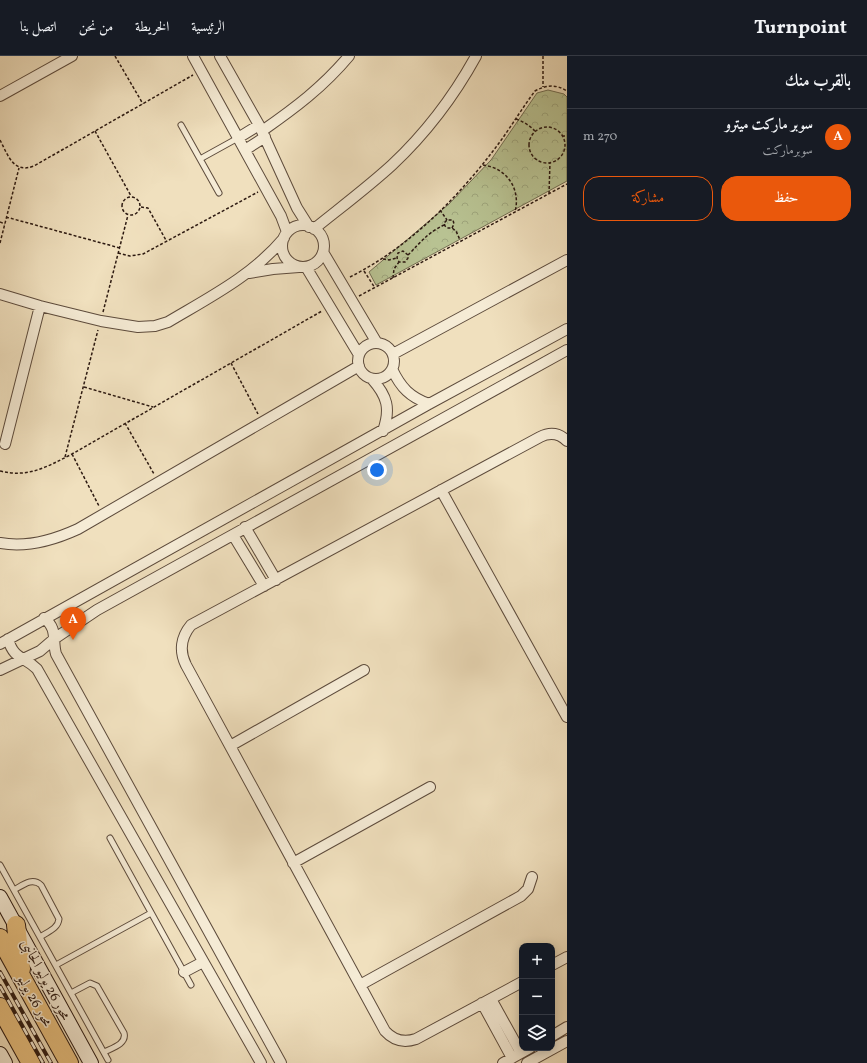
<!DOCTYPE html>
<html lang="ar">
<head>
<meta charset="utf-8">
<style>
  body { margin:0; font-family:Vollkorn,Amiri,serif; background:#242831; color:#f1f3f6; direction:rtl }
  .controls { position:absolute; right:12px; bottom:12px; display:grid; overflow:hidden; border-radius:8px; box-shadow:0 2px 10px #0003 }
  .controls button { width:36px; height:36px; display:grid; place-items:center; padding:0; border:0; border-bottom:1px solid #363941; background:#171b24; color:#f1f3f6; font:20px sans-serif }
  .you { position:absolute; left:377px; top:414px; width:14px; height:14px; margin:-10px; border:3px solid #fff; border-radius:50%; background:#1a73e8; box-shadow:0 0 0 6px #1a73e833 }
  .badge { display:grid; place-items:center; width:26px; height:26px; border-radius:50%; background:#ea580c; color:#fff; font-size:13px; font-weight:700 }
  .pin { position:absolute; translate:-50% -33px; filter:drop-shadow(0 1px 2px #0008) }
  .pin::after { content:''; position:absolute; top:21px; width:14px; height:12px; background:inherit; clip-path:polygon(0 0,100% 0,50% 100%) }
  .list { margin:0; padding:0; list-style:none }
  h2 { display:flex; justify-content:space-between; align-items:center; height:52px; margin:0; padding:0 16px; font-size:17px }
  h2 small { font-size:13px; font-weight:400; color:#9ea1a6 }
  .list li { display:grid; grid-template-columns:26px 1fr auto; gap:12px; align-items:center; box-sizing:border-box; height:56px; padding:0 16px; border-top:1px solid #363941 }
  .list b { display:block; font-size:15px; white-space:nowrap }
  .list p { margin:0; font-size:13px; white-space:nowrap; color:#9ea1a6 }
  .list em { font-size:13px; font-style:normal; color:#9ea1a6 }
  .actions { display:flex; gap:8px; padding:12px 16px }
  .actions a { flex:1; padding:9px 0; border:1px solid #ea580c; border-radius:16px; text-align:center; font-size:14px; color:#ea580c }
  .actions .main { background:#ea580c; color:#fff }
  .icon { flex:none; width:22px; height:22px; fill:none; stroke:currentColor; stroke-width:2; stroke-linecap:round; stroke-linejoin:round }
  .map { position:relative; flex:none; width:567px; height:1007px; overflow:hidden; direction:ltr }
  header { display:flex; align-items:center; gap:24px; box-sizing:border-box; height:56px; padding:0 20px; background:#171b24; border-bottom:1px solid #363941 }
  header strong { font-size:19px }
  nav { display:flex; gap:22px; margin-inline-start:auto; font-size:14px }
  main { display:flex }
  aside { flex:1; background:#171b24 }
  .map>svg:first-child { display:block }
</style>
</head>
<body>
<header>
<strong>Turnpoint</strong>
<nav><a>الرئيسية</a><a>الخريطة</a><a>من نحن</a><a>اتصل بنا</a></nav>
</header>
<main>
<aside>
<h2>بالقرب منك<small></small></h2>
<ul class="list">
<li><span class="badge">A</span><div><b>سوبر ماركت ميترو</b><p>سوبرماركت</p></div><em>270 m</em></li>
</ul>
<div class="actions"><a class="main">حفظ</a><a>مشاركة</a></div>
</aside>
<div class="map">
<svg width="567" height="1007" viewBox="0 0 567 1007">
  <defs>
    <pattern id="forest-crowns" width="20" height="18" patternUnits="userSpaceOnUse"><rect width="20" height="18" fill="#b8c292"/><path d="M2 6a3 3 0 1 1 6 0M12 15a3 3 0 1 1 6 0" fill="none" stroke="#9ea67d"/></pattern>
  </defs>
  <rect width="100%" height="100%" fill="#f0e0be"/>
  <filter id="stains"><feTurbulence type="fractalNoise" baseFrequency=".005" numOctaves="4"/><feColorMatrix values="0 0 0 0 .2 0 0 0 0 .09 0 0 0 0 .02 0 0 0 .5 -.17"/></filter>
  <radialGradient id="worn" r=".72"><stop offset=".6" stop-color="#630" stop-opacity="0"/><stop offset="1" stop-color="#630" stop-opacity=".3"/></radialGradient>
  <!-- forest -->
  <path fill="url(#forest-crowns)" stroke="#726e52" d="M548,34L564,38L567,41V125L376,229L369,216L449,148L491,104L537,37Z"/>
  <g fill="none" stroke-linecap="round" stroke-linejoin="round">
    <defs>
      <path id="lane" d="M181,69L219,137
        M200,103L238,82
        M110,782L191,929
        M0,809L108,1004
        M14,834C23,829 32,821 41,829L59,863C58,873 47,876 40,881
        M56,909L151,857
        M71,937L90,927L97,930L124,977C127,988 112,992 104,996"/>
      <path id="street" d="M193,0L281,160L287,176
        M220,0L259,69L297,152L309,171
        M0,40L72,0
        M262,75C295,52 323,31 349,0
        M238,82L259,69
        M245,94L265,81
        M282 190a21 21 0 1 1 42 0a21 21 0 1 1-42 0Z
        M314,173C340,152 368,131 392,109C426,77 454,40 476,0
        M323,196L377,287
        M306,211L359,299
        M249,217L273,213L299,211
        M0,238L40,250L101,265L138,271L155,270L168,266C210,241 252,220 284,182
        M358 305a18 18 0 1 1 36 0a18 18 0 1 1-36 0Z
        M393,298L567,204
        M392,313C401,332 410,341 429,348
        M372,323C387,340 391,352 383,375
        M5,388L40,250
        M441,434L567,661
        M245,471L276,524
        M233,479L264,530
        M0,487C26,492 54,484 78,473L359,310
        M44,562C58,573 52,583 56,598L281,1007
        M8,583C14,604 24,600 37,613L261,1007
        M0,588L429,348L567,273
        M0,614L40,595L54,583L97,554L567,294
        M230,690L364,614
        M293,807L430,731
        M552,909L567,901
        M184,916L203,906
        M522,926L416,983C404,987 394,985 385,975L186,609C179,595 181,581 191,569L540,381C550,376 559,377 567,385
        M360,929L521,840L528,833L532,821
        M491,943L521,997
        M482,947L512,1002
        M552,980L567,971
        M503,1007L530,992
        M527,1007L567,985"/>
      <path id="secondary" d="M0,841L91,1007
        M0,998L5,1007"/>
      <path id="highway" d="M16,869L21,913
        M0,882L69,1007
        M0,951L31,1007"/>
    </defs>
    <!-- lane casing -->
    <use href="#lane" stroke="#5d4b3c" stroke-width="7"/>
    <!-- street casing -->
    <use href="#street" stroke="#5d4b3c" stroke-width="12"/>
    <!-- secondary casing -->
    <use href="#secondary" stroke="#2c1911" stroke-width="16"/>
    <!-- highway casing -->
    <use href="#highway" stroke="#2c1911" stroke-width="20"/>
    <!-- path -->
    <path stroke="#2c1911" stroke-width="1.5" stroke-dasharray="3 2" stroke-linecap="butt" d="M115,0L143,48
      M543,0V31
      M516,63C524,66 529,69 535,75
      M529 89a18 18 0 1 1 36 0a18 18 0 1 1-36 0Z
      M95,75L131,140
      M562,80H567
      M0,84C8,99 13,118 34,110L193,19
      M483,109C507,112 521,133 515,156
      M549,138L550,106
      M122 150a9 9 0 1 1 18 0a9 9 0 1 1-18 0Z
      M141,151L148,152L167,186
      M440,154L447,164
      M6,161L120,192
      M0,166L5,168
      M452,172L454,168L453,164H447L444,167L445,170L448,172H452L456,175L460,184
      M0,187L19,112
      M118,197L130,200L143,198L258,136
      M408,199L403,195L398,197L397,202L399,206H405L408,202V199C422,185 426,178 444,169
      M383,203L389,204L397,202
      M364,215L375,232
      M350,221C406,193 455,145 493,95C508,76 520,55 535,35C546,29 556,28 567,35
      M393,222L394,213L399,206
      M359,240L567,128
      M103,256L128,159
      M231,307L258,358
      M84,331L153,351
      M125,367L154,418
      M72,398L99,450
      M65,401L98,274
      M0,415C28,422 47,411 72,398L322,255"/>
    <!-- lane -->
    <use href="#lane" stroke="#f5ebd5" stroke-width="5"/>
    <!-- street -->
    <use href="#street" stroke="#f5ebd5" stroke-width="10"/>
    <!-- secondary -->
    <use href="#secondary" stroke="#f5ebd5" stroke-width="14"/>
    <!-- highway -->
    <use href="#highway" stroke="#e8c07f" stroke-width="18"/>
    <defs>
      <path id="rail" d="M0,916L51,1007
        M0,930L43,1007"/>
    </defs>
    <!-- rail casing -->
    <use href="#rail" stroke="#2c1911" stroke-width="4"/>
    <!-- rail -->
    <use href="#rail" stroke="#f5ebd5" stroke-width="2.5" stroke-dasharray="8" stroke-linecap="butt"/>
  </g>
  <g text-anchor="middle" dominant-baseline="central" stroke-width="3" stroke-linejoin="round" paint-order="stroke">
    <!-- street labels -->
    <g font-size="14" fill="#2c1911" stroke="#f5ebd5">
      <text transform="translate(45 924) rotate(62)">محور 26 يوليو الجانبى</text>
      <text transform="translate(34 945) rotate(61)">محور 26 يوليو</text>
    </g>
  </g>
  <rect width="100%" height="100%" filter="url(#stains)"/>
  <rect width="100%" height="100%" fill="url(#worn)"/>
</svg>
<div class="controls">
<button>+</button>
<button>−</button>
<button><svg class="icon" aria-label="layers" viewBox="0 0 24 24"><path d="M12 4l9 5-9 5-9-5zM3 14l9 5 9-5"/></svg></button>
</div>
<div class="you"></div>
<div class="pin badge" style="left:73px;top:584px">A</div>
</div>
</main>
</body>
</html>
